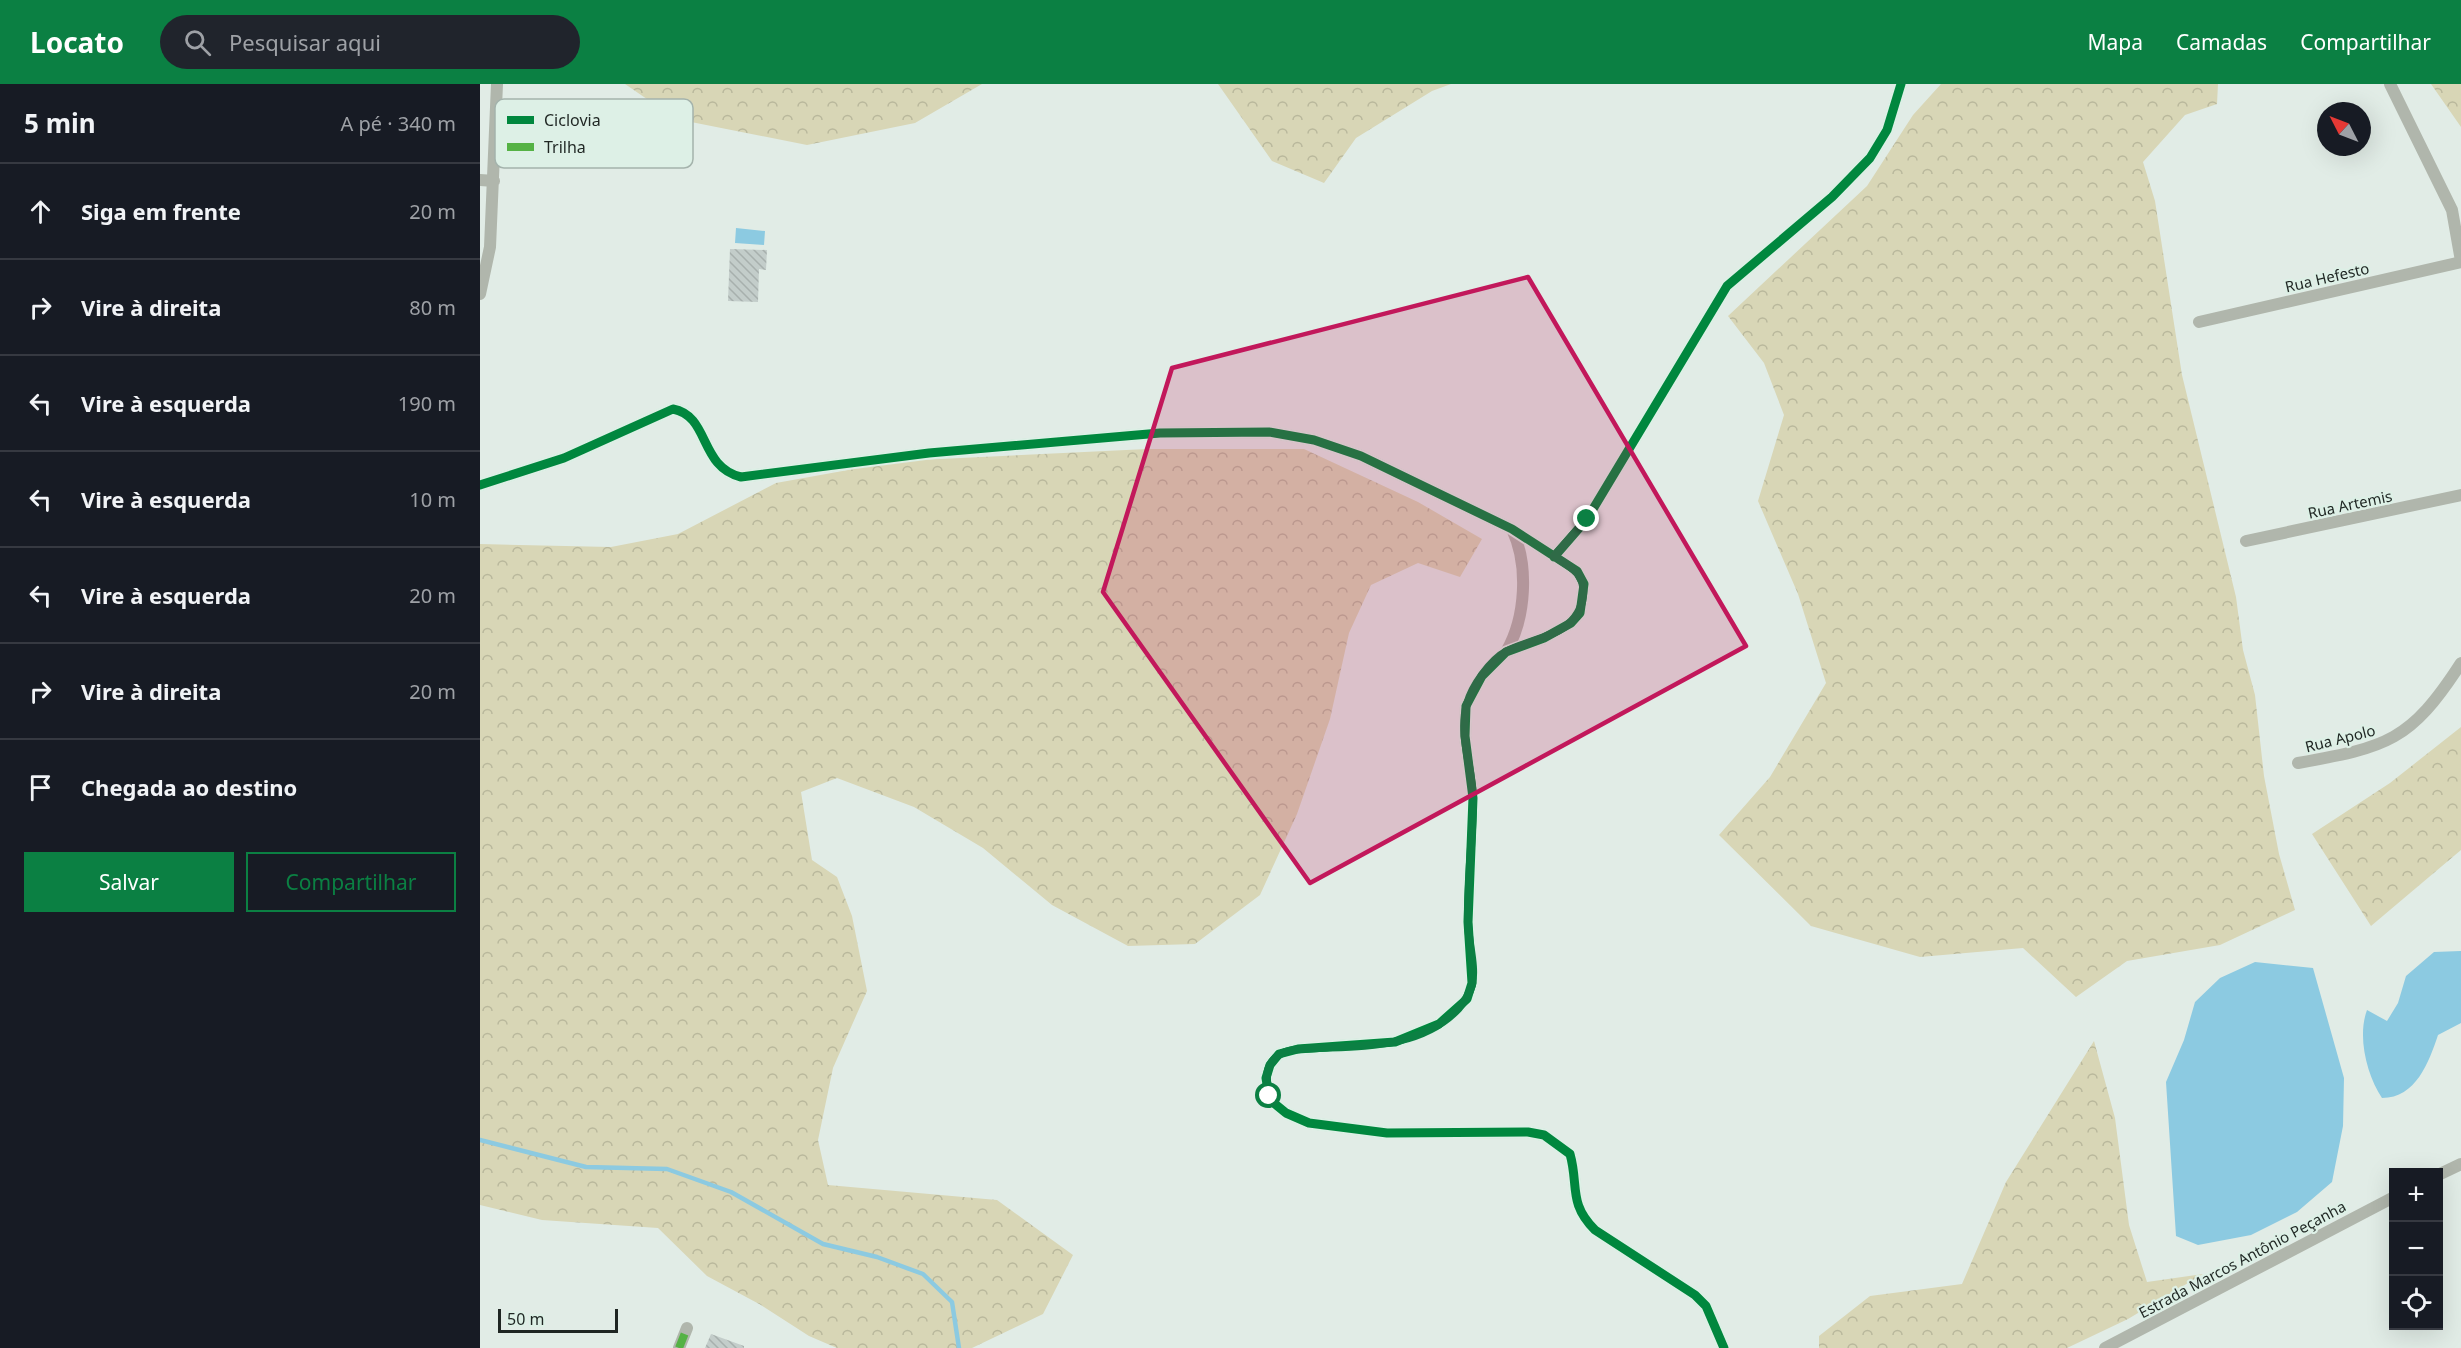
<!DOCTYPE html>
<html lang="pt">
<head>
<meta charset="utf-8">
<style>
  body { margin:0; font-family:"Noto Sans",sans-serif; background:#20242c; color:#f1f3f6 }
  .controls { position:absolute; right:18px; bottom:18px; display:grid; overflow:hidden; border-radius:0px; box-shadow:0 6px 24px #0002 }
  .controls button { width:54px; height:54px; display:grid; place-items:center; padding:0; border:0; border-bottom:2px solid #363941; background:#171b24; color:#f1f3f6; font:30px sans-serif }
  .compass { position:absolute; left:1837px; top:18px; width:54px; height:54px; border-radius:50%; background:#171b24; box-shadow:0 6px 24px #0002; rotate:312deg }
  .scale { position:absolute; left:18px; bottom:15px; width:120px; box-sizing:border-box; padding-left:6px; border:3px solid #1f2623; border-top:0; font-size:16px; line-height:21px; white-space:nowrap; color:#1f2623; -webkit-text-stroke:4px #ddf0e6; paint-order:stroke }
  .stop { position:absolute; width:18px; height:18px; margin:-14px; border:4px solid #0b8043; border-radius:50%; background:#fff }
  .stop.end { background:#0b8043; border-color:#fff; box-shadow:0 2px 6px #0008 }
  .list { margin:0; padding:0; list-style:none }
  h2 { display:flex; justify-content:space-between; align-items:center; height:78px; margin:0; padding:0 24px; font-size:26px }
  h2 small { font-size:20px; font-weight:400; color:#9ea1a6 }
  .list li { display:grid; grid-template-columns:39px 1fr auto; gap:18px; align-items:center; box-sizing:border-box; height:96px; padding:0 24px; border-top:2px solid #363941 }
  .list b { display:block; font-size:22px; white-space:nowrap }
  .list em { font-size:20px; font-style:normal; color:#9ea1a6 }
  .actions { display:flex; gap:12px; padding:18px 24px }
  .actions a { flex:1; padding:14px 0; border:2px solid #0b8043; border-radius:0px; text-align:center; font-size:21px; color:#0b8043 }
  .actions .main { background:#0b8043; color:#fff }
  .icon { flex:none; width:33px; height:33px; fill:none; stroke:currentColor; stroke-width:2; stroke-linecap:round; stroke-linejoin:round }
  .map { position:relative; flex:none; width:1981px; height:1264px; overflow:hidden }
  header { display:flex; align-items:center; gap:36px; box-sizing:border-box; height:84px; padding:0 30px; background:#0b8043; color:#fff }
  header strong { font-size:28px }
  nav { display:flex; gap:33px; margin-inline-start:auto; font-size:21px }
  .search { width:420px; height:54px; background:#20242c; display:flex; align-items:center; gap:15px; box-sizing:border-box; padding:0 21px; border-radius:33px; color:#9ea1a6; font-size:22px }
  main { display:flex }
  aside { flex:1; background:#171b24 }
  .map>svg:first-child { display:block }
</style>
</head>
<body>
<header>
<strong>Locato</strong>
<div class="search"><svg class="icon" aria-label="search" viewBox="0 0 24 24"><circle cx="10" cy="10" r="6"/><path d="M15 15l6 6"/></svg>Pesquisar aqui</div>
<nav><a>Mapa</a><a>Camadas</a><a>Compartilhar</a></nav>
</header>
<main>
<aside>
<h2>5 min<small>A pé · 340 m</small></h2>
<ul class="list">
<li><svg class="icon" aria-label="ahead" viewBox="0 0 24 24"><path d="M12 20V5M6 11l6-6 6 6"/></svg><div><b>Siga em frente</b></div><em>20 m</em></li>
<li><svg class="icon" aria-label="right" viewBox="0 0 24 24"><path d="M7 20v-9h11M14 6l5 5-5 5"/></svg><div><b>Vire à direita</b></div><em>80 m</em></li>
<li><svg class="icon" aria-label="left" viewBox="0 0 24 24"><path d="M17 20v-9H6M10 6l-5 5 5 5"/></svg><div><b>Vire à esquerda</b></div><em>190 m</em></li>
<li><svg class="icon" aria-label="left" viewBox="0 0 24 24"><path d="M17 20v-9H6M10 6l-5 5 5 5"/></svg><div><b>Vire à esquerda</b></div><em>10 m</em></li>
<li><svg class="icon" aria-label="left" viewBox="0 0 24 24"><path d="M17 20v-9H6M10 6l-5 5 5 5"/></svg><div><b>Vire à esquerda</b></div><em>20 m</em></li>
<li><svg class="icon" aria-label="right" viewBox="0 0 24 24"><path d="M7 20v-9h11M14 6l5 5-5 5"/></svg><div><b>Vire à direita</b></div><em>20 m</em></li>
<li><svg class="icon" aria-label="arrive" viewBox="0 0 24 24"><path d="M6 21V4h12l-3 4 3 4H6"/></svg><div><b>Chegada ao destino</b></div></li>
</ul>
<div class="actions"><a class="main">Salvar</a><a>Compartilhar</a></div>
</aside>
<div class="map">
<svg width="1981" height="1264" viewBox="0 0 1981 1264">
  <defs>
    <pattern id="forest-crowns" width="20" height="18" patternUnits="userSpaceOnUse" patternTransform="scale(1.5)"><rect width="20" height="18" fill="#d8d6b6"/><path d="M2 6a3 3 0 1 1 6 0M12 15a3 3 0 1 1 6 0" fill="none" stroke="#b9b89c"/></pattern>
    <pattern id="building-back-hatch" width="6" height="6" patternUnits="userSpaceOnUse" patternTransform="scale(1.5)"><rect width="6" height="6" fill="#c3cdca"/><path d="M-1 5l2 2M0 0l6 6M5-1l2 2" fill="none" stroke="#a7b0ad"/></pattern>
  </defs>
  <rect width="100%" height="100%" fill="#e1ece6"/>
  <!-- forest -->
  <path fill="url(#forest-crowns)" d="M145,0H502L435,39L327,61L196,35Z
    M738,0H971L952,7L876,54L844,99L792,77Z
    M1461,0H1738L1737,20L1705,31L1663,78L1675,117L1702,291L1756,513L1763,566L1775,611L1784,692L1799,770L1815,826L1740,861L1647,877L1596,913L1543,864L1440,873L1331,842L1239,751L1290,693L1346,599L1318,510L1278,417L1304,331L1284,279L1248,232L1387,102L1433,31Z
    M1951,0H1981V43Z
    M667,365H824L938,418L1002,455L980,493L938,479L891,501L869,549L850,635L817,730L780,811L715,860L648,862L572,821L503,764L434,723L357,694L321,708L332,776L357,793L372,832L387,907L353,984L338,1056L348,1101L517,1116L593,1171L563,1230L492,1264H357L329,1252L281,1221L227,1192L178,1144L62,1136L0,1121V460L131,463L198,450L296,399L418,377Z
    M1981,643V766L1891,842L1832,750L1910,699Z
    M1614,957L1635,1034L1649,1141L1667,1198L1723,1190L1648,1235L1587,1264H1339V1252L1390,1212L1482,1200L1526,1098Z"/>
  <!-- water -->
  <path fill="#8ccae1" d="M256,144L285,147L284,161L255,159Z
    M1981,867V939L1958,951C1949,978 1936,1014 1902,1014C1887,991 1877,953 1887,926L1907,937L1918,919L1926,892L1954,868Z
    M1775,878L1833,884L1864,994L1863,1042L1852,1098L1817,1128L1771,1151L1718,1161L1696,1152L1686,998L1704,956L1715,918L1740,894Z"/>
  <g fill="none" stroke-linecap="round" stroke-linejoin="round">
    <!-- stream -->
    <path stroke="#8ccae1" stroke-width="4.5" d="M0,1056L106,1083L187,1085L251,1108L343,1160L397,1173L443,1190L472,1218L479,1264"/>
  </g>
  <!-- building -->
  <path fill="url(#building-back-hatch)" d="M250,165L287,166L286,186L279,185L278,218L248,217Z
    M231,1250L264,1262V1264H225Z"/>
  <g fill="none" stroke-linecap="round" stroke-linejoin="round">
    <!-- street -->
    <path stroke="#b0b6ac" stroke-width="12" d="M1910,0L1972,126L1981,177
      M0,96L14,97
      M0,210L10,163L17,0
      M1719,238L1981,178
      M0,401L84,374L193,325C230,332 219,383 261,393L449,369L680,349L789,348L834,356L881,372L1032,445L1097,487L1104,500L1100,529L1091,539L1064,554L1026,568L1002,592L986,622L985,652L993,714L988,838L992,899L987,915L959,940L915,958L818,965L799,970L790,981L786,994L789,1012L795,1020L806,1029L829,1039L907,1049L1048,1048L1064,1051L1090,1070C1099,1102 1088,1119 1115,1146L1215,1211L1226,1222L1244,1264
      M1766,457L1981,411
      M1074,473L1107,435L1247,202L1352,113L1390,74L1407,46L1421,0
      M1026,568C1046,534 1049,481 1032,445
      M1818,679C1907,663 1930,658 1981,579
      M1958,1091L1981,1080
      M199,1264L207,1244
      M1625,1264L1914,1113"/>
    <!-- quiet -->
    <path stroke="#55b245" stroke-width="8" stroke-dasharray="15 8" stroke-linecap="butt" d="M199,1264L207,1244"/>
    <defs>
      <path id="cycleway" d="M0,401L84,374L193,325C230,332 219,383 261,393L449,369L680,349L789,348L834,356L881,372L1032,445L1097,487L1104,500L1100,529L1091,539L1064,554L1026,568L1002,592L986,622L985,652L993,714L988,838L992,899L987,915L959,940L915,958L818,965L799,970L790,981L786,994L789,1012L795,1020L806,1029L829,1039L907,1049L1048,1048L1064,1051L1090,1070C1099,1102 1088,1119 1115,1146L1215,1211L1226,1222L1244,1264
        M1074,473L1107,435L1247,202L1352,113L1390,74L1407,46L1421,0"/>
    </defs>
    <!-- cycleway casing -->
    <use href="#cycleway" stroke="#ddf0e6" stroke-width="13"/>
    <!-- cycleway -->
    <use href="#cycleway" stroke="#00873e" stroke-width="9"/>
  </g>
  <g fill="none" stroke-linecap="round" stroke-linejoin="round">
    <!-- route -->
    <path stroke="#0b8043" stroke-width="8" d="M789,1012C786,997 784,981 799,971C809,964 826,965 839,964C887,962 943,963 979,924C985,917 989,911 992,901C996,881 988,858 988,838C987,797 993,756 993,715C993,685 978,651 987,620C992,602 1010,576 1027,567C1055,553 1099,551 1103,512C1106,490 1091,483 1074,472L1107,435"/>
  </g>
  <!-- marked area -->
  <path fill="#c2185b" fill-opacity="0.2" stroke="#c2185b" stroke-width="4.5" stroke-linejoin="round" d="M1048,193L1266,562L830,799L623,508L692,284Z"/>
  <g text-anchor="middle" dominant-baseline="central" stroke-width="4.5" stroke-linejoin="round" paint-order="stroke">
    <!-- street labels -->
    <g font-size="15" fill="#1f2623" stroke="#ddf0e6">
      <text transform="translate(1847 193) rotate(-13)">Rua Hefesto</text>
      <text transform="translate(1870 420) rotate(-12)">Rua Artemis</text>
      <text transform="translate(1860 654) rotate(-14)">Rua Apolo</text>
      <text transform="translate(1762 1175) rotate(-28)">Estrada Marcos Antônio Peçanha</text>
    </g>
  </g>
  <!-- legend -->
  <rect x="15" y="15" width="198" height="69" rx="9" fill="#ddf0e6" stroke="#a4b3ac" stroke-width="1.5"/>
  <rect x="27" y="32" width="27" height="8" fill="#00873e"/>
  <rect x="27" y="59" width="27" height="8" fill="#55b245"/>
  <g font-size="16" fill="#1f2623">
    <text x="64" y="42">Ciclovia</text>
    <text x="64" y="69">Trilha</text>
  </g>
</svg>
<div class="controls">
<button>+</button>
<button>−</button>
<button><svg class="icon" aria-label="locate" viewBox="0 0 24 24"><circle cx="12" cy="12" r="6"/><path d="M12 2v4M12 18v4M2 12h4M18 12h4"/></svg></button>
</div>
<svg class="compass" viewBox="-18 -18 36 36"><path d="M0-13l5 13h-10z" fill="#e53935"/><path d="M0 13l5-13h-10z" fill="#9ea1a6"/></svg>
<div class="scale">50 m</div>
<div class="stop" style="left:789px;top:1012px"></div>
<div class="stop end" style="left:1107px;top:435px"></div>
</div>
</main>
</body>
</html>
